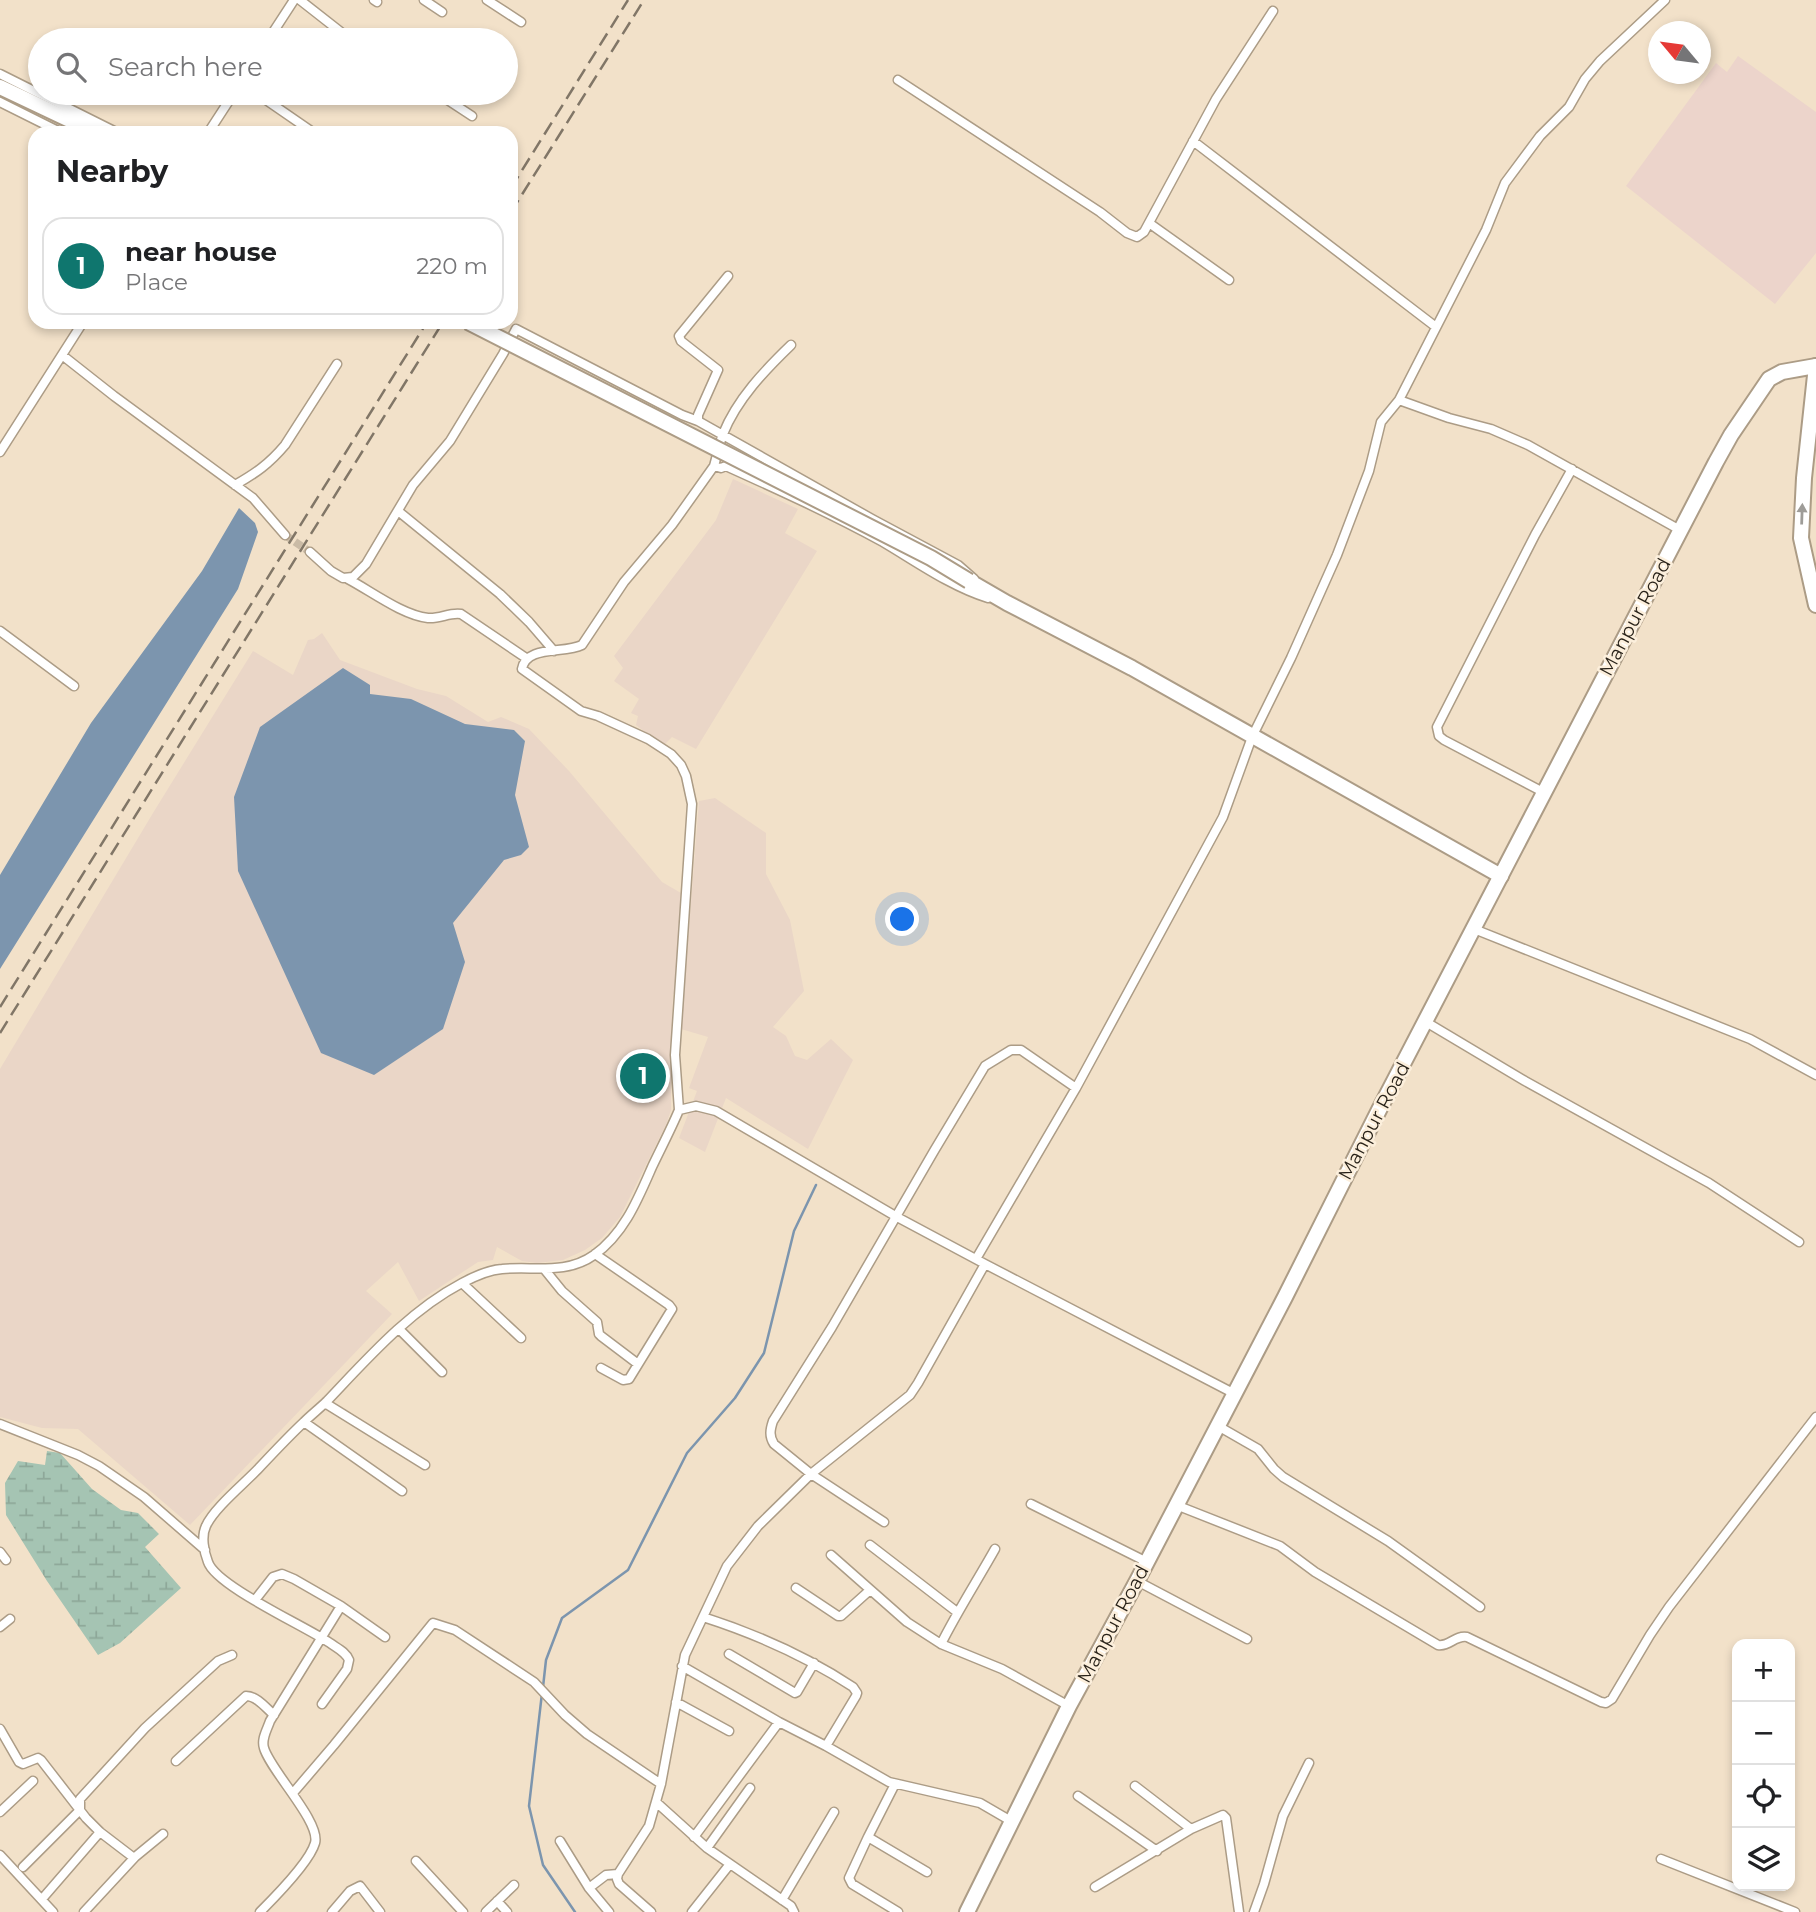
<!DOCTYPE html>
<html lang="en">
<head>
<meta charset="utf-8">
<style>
  body { margin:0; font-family:Montserrat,sans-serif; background:#f6f6f6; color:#202124 }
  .controls { position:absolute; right:21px; bottom:21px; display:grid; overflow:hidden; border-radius:14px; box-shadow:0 4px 10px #0003 }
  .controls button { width:63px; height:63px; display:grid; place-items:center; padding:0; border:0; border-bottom:2px solid #e0e0e0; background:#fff; color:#202124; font:35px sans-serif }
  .compass { position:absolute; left:1648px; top:21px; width:63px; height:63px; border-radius:50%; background:#fff; box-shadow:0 4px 10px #0003; rotate:299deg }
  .you { position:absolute; left:903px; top:920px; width:24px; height:24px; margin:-18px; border:5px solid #fff; border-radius:50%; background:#1a73e8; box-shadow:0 0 0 10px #1a73e833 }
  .badge { display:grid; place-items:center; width:46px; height:46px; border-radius:50%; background:#0f766e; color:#fff; font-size:23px; font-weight:700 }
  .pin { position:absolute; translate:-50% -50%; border:4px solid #fff; box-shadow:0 2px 7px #0006 }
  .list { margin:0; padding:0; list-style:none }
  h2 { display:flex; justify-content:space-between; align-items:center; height:91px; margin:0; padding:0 28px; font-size:30px }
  h2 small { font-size:23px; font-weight:400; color:#757577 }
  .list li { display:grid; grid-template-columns:46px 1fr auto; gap:21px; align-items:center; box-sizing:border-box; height:98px; margin:0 14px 14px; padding:0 14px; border:2px solid #e0e0e0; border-radius:21px }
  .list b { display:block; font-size:26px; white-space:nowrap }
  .list p { margin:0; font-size:23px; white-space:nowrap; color:#757577 }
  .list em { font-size:23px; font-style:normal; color:#757577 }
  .icon { flex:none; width:38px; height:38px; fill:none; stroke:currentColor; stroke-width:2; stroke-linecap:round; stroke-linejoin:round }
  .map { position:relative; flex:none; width:1816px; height:1912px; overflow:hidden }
  .search { position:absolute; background:#fff; box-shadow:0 4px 10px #0003; left:28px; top:28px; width:490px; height:77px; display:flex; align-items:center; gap:18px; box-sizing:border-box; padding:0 24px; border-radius:38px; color:#757577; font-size:26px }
  .panel { position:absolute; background:#fff; box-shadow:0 4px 10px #0003; left:28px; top:126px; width:490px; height:203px; border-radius:21px }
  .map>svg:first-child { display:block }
</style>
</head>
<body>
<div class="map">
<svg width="1816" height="1912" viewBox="0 0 1816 1912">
  <defs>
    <pattern id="wetland-marsh" width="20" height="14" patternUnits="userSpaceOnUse" patternTransform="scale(1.75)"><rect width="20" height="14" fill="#a5c4b3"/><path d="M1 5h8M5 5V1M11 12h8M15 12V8" fill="none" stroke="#8ea899"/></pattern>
  </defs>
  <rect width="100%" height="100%" fill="#f2e1c9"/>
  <!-- industrial -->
  <path fill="#ead6c7" d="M733,479L798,509L785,533L817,551L696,749L672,737L663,746L636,725L638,716L631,713L639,699L614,681L623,668L614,656L716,520Z
    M322,633L340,660L417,689L446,696L488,722L501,717L529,729L569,771L662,882L681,893L676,993L673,994L671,1053V1110L666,1125L620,1217L602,1238L585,1250L563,1260L537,1263L522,1261L497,1247L493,1260L478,1262L419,1301L398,1262L366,1291L392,1314L190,1525L78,1429L42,1428L0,1417V1069L153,813L253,651L293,675L308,640L314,639Z
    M715,798L766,833V874L790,920L804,991L773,1027L786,1036L795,1056L807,1060L831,1039L853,1060L808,1149L726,1098L705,1152L679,1138L697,1091L689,1088L708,1037L681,1029L699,801Z"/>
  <!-- education -->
  <path fill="#ecd4cb" d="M1738,56L1816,112V253L1775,304L1626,186L1716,63L1727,72Z"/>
  <!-- wetland -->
  <path fill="url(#wetland-marsh)" d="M47,1451L60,1453L92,1489L121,1510L138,1513L159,1534L145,1547L181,1588L120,1643L98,1655L47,1581L6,1515L5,1483L18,1461L45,1465Z"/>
  <!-- water -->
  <path fill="#7c95ae" d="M239,508L255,523L258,532L238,589L0,969V875L91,723L202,571Z
    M343,668L370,685V694L411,699L465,724L514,730L525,741L515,795L529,847L521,855L504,860L453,923L465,962L443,1029L374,1075L321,1053L238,871L234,797L260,727Z"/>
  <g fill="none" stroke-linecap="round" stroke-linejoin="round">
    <!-- stream -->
    <path stroke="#7c95ae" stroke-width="2.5" d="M543,1687L546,1660L562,1618L628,1570L687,1453L735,1398L764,1353L794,1231L816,1185
      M542,1693L529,1806L543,1865L575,1912"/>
    <!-- minor-tunnel -->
    <path stroke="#cabba6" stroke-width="8" stroke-dasharray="8 4" stroke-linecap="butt" d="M285,535L310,552"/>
    <defs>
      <path id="minor" d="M300,0L351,40
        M374,0L377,2
        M424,0L442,12
        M487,0L521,22
        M268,40L294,0
        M0,74L118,133
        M898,80L1100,212L1127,233L1137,237L1144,232L1216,99L1273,11
        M256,93L314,133
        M437,93L472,116
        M0,102L62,133
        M208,133L234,93
        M1193,141L1436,327
        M1149,223L1229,280
        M728,276L679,336L681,341L718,370L698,415V421L872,519L958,565L974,579
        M62,355L114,396L253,498L285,535
        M1399,400L1449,418L1491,429L1528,445L1680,530
        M0,452L83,322
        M714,466C717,456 719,444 723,434C737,399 765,370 791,345
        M235,485C256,473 269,464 285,445L337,364
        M398,511L500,594L529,622L554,651
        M310,552L331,571L343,578L353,577L366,564L413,485L450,441L503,354L516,329L682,415L698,421
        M348,579C371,591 402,615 428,618C440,619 450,612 461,614L526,658
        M0,631L74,686
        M1545,793L1444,740L1439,736L1437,727L1535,535L1572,469
        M1474,929L1750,1039L1816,1075
        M1426,1022L1525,1081L1709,1183L1799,1242
        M679,1110L675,1055L692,804L686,776L681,765L671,754L648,739L598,716L581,711L522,669C526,645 564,654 582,645L624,582L672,525L714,466L721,468L726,466C779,490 832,514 883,542C917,562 950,586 988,598
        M595,1254L669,1305L672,1309L629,1379L623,1380L601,1368
        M976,1259L1076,1088L1223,817L1252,737L1291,658L1337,555L1369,471L1381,422L1399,400L1486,230L1505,183L1540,136L1569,107L1585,79L1600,61L1665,0
        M545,1270L562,1291L597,1322L599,1334L601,1336L638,1364
        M462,1283L521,1338
        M399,1329L442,1372
        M325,1403L425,1465
        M304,1422L402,1491
        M0,1424L78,1455L99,1466L144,1497L205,1550
        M1218,1426L1258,1449L1274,1469L1283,1477L1388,1541L1480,1607
        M1031,1504L1147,1562
        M1176,1505L1280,1546L1315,1572L1438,1645C1449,1647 1455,1635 1467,1637L1601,1702L1606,1703L1612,1699L1650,1635L1669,1607L1816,1417
        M884,1522L811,1474L774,1444C769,1436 770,1430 773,1421L832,1327L934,1151L985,1066L1011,1050H1021L1076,1088
        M870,1545L957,1612
        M0,1552L6,1560
        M831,1555L907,1622L941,1644L1002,1669L1069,1706
        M1137,1581L1247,1639
        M796,1588L838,1616H841L870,1590
        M255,1600L273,1577L282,1574L294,1579L341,1606L385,1637
        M703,1617C756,1634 806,1656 853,1687L857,1693L856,1696L826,1746
        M0,1627L10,1619
        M941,1644C957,1612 977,1581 995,1549
        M729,1654L795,1693L797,1692L814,1663
        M682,1666L779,1722L826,1746L889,1782L980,1803L1011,1821
        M676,1702L729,1731
        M322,1704L347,1669L349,1660C346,1652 337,1648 330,1643C305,1626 216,1586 208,1562C204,1552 201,1536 206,1526C214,1508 245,1483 259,1468C274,1452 288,1437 304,1422C311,1415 320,1408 327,1401C368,1358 409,1311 462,1283C475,1276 488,1270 502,1269C534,1266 566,1275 594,1255C624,1234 638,1199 652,1167C661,1148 671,1129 679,1110L696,1106L716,1111L897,1217L985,1264L1235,1394
        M0,1729L19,1762L23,1764L38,1758L41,1760L86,1818L100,1832L134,1858
        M176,1761L246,1696C257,1696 266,1708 274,1715
        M895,1784L868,1837L849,1878L852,1884L898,1912
        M1135,1786L1191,1829
        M293,1793L334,1745L433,1623L455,1630L534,1682L565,1715L587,1734L661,1784
        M1078,1796L1157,1851
        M656,1802L707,1848L791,1906L794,1912
        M0,1812L33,1781
        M694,1837L779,1722
        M868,1837L927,1872
        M560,1841L589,1888L609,1912
        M707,1848L750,1788
        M0,1855L53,1912
        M1661,1859L1795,1912
        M416,1861L463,1912
        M23,1867L80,1810V1799L145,1728L218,1661L232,1655
        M1095,1887L1191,1829L1223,1815L1226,1818L1239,1912
        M589,1888L606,1875L618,1874
        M42,1899L100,1832
        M782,1900L834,1812
        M497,1901L507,1912
        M84,1912L135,1857L163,1834
        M260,1912C274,1898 310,1861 315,1843C321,1822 270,1770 264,1748C261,1739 267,1730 270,1721L341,1606
        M332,1912L350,1891L360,1886L380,1912
        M486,1912L514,1885
        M651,1912L619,1884L617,1879L618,1874L649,1826L661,1784L685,1655L727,1566L758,1526L811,1474L910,1395L918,1383L985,1264
        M692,1912L730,1864
        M1254,1912L1264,1884L1283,1816L1309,1763"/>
      <path id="primary" d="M0,87L97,133
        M1816,366L1804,478L1801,538L1816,605
        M969,581L1007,603L1132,668L1501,876"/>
      <path id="trunk" d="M967,1912L1069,1706L1137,1581L1285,1297L1379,1110L1716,462L1731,435L1769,379L1782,372L1816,366"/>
    </defs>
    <!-- minor casing -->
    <use href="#minor" stroke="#ac9c86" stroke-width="11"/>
    <!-- primary casing -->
    <use href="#primary" stroke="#ac9c86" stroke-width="18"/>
    <!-- trunk casing -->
    <use href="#trunk" stroke="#ac9c86" stroke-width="18"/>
    <!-- minor -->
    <use href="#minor" stroke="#fff" stroke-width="8"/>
    <!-- primary -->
    <use href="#primary" stroke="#fff" stroke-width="14"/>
    <!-- trunk -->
    <use href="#trunk" stroke="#fff" stroke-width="14"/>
    <!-- rail -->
    <path stroke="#817667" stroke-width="2.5" stroke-dasharray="14 7" stroke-linecap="butt" d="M511,188L628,0
      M511,212L644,0
      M0,1007L427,322
      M0,1033L443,322"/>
    <defs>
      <path id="primary-bridge" d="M468,322L931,558L969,581"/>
    </defs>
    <!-- primary-bridge casing -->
    <use href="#primary-bridge" stroke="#ac9c86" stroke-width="18" stroke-linecap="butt"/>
    <!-- primary-bridge -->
    <use href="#primary-bridge" stroke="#fff" stroke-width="14"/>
  </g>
  <!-- one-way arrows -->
  <defs><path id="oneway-solid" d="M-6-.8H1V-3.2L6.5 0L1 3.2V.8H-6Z" transform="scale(1.75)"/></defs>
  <use fill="#9e9c98" href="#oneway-solid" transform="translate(1802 514) rotate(-88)"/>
  <g text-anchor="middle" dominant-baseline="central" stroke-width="5" stroke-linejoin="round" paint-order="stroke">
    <!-- street labels -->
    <g font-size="19" fill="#282219" stroke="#fcefdc">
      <text transform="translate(1635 617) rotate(-62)">Manpur Road</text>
      <text transform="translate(1374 1121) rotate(-62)">Manpur Road</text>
      <text transform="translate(1113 1624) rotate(-62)">Manpur Road</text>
    </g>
  </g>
</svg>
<div class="controls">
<button>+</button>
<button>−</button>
<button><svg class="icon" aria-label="locate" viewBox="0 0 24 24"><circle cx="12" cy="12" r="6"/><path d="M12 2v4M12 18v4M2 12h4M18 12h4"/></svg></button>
<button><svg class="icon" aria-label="layers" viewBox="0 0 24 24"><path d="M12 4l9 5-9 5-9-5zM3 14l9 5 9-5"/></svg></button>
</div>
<svg class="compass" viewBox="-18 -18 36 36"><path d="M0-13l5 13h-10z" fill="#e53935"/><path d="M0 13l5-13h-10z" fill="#757577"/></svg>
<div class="you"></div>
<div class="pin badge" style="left:643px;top:1076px">1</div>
<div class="search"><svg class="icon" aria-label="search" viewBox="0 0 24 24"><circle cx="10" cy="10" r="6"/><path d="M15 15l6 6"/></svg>Search here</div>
<section class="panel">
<h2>Nearby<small></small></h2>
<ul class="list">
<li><span class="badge">1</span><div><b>near house</b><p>Place</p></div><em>220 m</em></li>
</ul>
</section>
</div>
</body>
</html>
